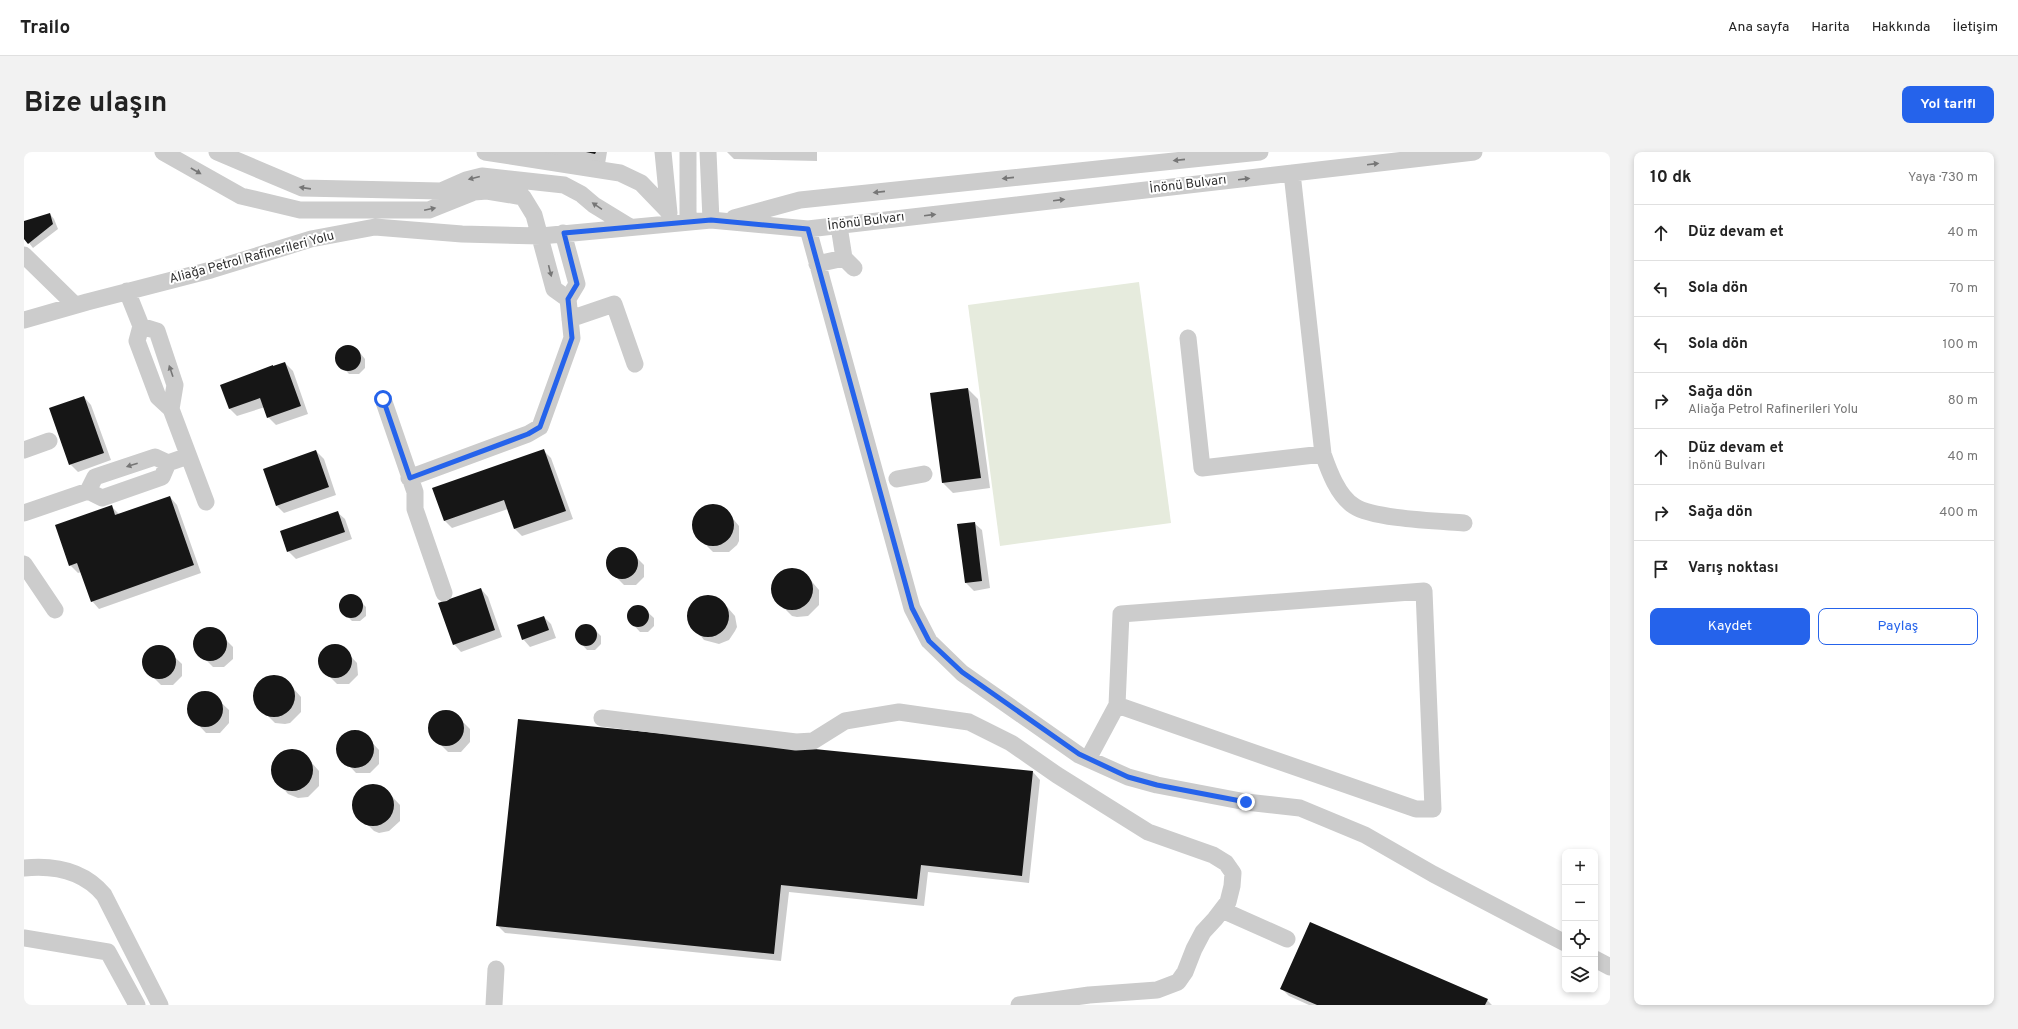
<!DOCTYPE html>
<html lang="tr">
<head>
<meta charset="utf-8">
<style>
  body { margin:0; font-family:Overpass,sans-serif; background:#f2f2f2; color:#222 }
  .controls { position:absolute; right:12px; bottom:12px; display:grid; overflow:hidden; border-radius:8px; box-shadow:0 2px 6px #0003 }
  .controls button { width:36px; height:36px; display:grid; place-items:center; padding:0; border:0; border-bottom:1px solid #e0e0e0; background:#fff; color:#222; font:20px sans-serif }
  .stop { position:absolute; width:12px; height:12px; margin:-9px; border:3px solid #2563eb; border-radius:50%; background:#fff }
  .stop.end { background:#2563eb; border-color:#fff; box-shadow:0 1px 4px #0008 }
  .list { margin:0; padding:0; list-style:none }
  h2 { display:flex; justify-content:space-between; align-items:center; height:52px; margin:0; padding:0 16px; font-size:17px }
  h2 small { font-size:13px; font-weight:400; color:#767676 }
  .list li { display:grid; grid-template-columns:26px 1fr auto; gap:12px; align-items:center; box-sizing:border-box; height:56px; padding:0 16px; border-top:1px solid #e0e0e0 }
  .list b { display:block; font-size:15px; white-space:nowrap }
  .list p { margin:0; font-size:13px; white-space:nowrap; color:#767676 }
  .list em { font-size:13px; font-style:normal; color:#767676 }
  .actions { display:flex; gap:8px; padding:12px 16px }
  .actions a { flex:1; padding:9px 0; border:1px solid #2563eb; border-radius:8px; text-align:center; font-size:14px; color:#2563eb }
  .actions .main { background:#2563eb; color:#fff }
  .icon { flex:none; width:22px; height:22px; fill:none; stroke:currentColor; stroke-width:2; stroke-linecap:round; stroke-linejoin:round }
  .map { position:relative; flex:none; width:1586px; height:853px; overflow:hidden; border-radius:8px }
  header { display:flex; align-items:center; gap:24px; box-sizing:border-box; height:56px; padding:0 20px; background:#fff; border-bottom:1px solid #e0e0e0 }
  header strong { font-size:19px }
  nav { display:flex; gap:22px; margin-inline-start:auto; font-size:14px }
  .intro { display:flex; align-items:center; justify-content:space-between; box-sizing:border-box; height:96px; padding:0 24px }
  h1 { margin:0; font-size:28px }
  .button { padding:10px 18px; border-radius:8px; background:#2563eb; color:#fff; font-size:14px; font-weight:700 }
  main { display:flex; gap:24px; padding:0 24px }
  aside { flex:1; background:#fff; border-radius:8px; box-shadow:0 2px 6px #0003 }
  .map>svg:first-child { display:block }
</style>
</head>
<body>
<header>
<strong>Trailo</strong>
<nav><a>Ana sayfa</a><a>Harita</a><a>Hakkında</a><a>İletişim</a></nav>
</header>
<div class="intro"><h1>Bize ulaşın</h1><a class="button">Yol tarifi</a></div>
<main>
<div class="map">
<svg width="1586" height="853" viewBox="0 0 1586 853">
  <rect width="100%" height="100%" fill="#fff"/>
  <!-- green -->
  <path fill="#e6ebdd" d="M1115,130L1147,371L976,394L944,153Z"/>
  <!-- shadow -->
  <path fill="#0003" d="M503,0H583L581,12Z
    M703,0H793V9L710,7Z
    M26,62L30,67L34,77L9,96L0,85V70Z
    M323,194L332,196L341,207V216L335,222H325L314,210L313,204L315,199Z
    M261,211L269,219L284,262L252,273L244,265L241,255L213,264L206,257L197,234L248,214L250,215Z
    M944,237L954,247L966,336L929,341L919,331L907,242Z
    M60,245L67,253L87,308L54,320L46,312Z
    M292,299L300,307L312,343L260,361L253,354Z
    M520,299L527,306L549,367L498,384L491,377L484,357L428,376L420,368Z
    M146,345L153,353L177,421L75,457L68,449L57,420L54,421L46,413L87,354L95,362Z
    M686,353L701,357L715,374V389L713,393L705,400H689L670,381L669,370L676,357Z
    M313,360L321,367L328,387L272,407L264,399Z
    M950,371L958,378L966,436L950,439L942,431L935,373Z
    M592,397H604L620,413V425L612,433H600L584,417V405Z
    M765,417L775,419L784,425L795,438V453L784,464L773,465L768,464L749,445V429L760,419Z
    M457,437L464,445L478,485L437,500L430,492Z
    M323,444H331L342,455V464L336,469H328L317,458V450Z
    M687,444L697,448L711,464L713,475L711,479L705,488L695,492L680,488L666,471L664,461L668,451L677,445Z
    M611,455H618L630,466V474L624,480H616L605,468V460Z
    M520,465L527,472L532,486L506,495L499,487Z
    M558,473H566L577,484V492L571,498H563L552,486V479Z
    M180,478H192L209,495V507L200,515H189L172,498V486Z
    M317,494L333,511L334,523L325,532H313L296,515V503L305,495Z
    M129,496H141L158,512V524L149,533H137L120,516V504Z
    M253,525L262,528L277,545V560L266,571L261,572L251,571L232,552V537L243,526Z
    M174,541H187L205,558V571L196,581H182L165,563V550Z
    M415,560H429L446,577V590L437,600H424L406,582V569Z
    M324,580H338L355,598V612L346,621H332L315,603V590Z
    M266,599L280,602L295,619V634L284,645L274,646L264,642L250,626V611L261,600Z
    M1009,620L1016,628L1005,731L904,720L900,754L765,740L757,809L481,781L473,773Z
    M347,633L361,637L376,653V669L365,679L355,681L350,679L331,660V645L342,635Z
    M1258,837L1463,848L1468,853H1285L1265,844Z"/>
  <!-- building -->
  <path fill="#161616" d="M562,0H572L571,2Z
    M26,61L29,72L4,92L0,87V69Z
    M311 206a13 13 0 1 1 26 0a13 13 0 1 1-26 0Z
    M261,210L277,254L243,266L236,246L205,257L196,233L249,213V214Z
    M944,236L957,326L918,331L906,241Z
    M60,244L80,301L45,313L25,256Z
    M520,297L542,359L490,377L480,348L420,369L408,336Z
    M292,298L305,335L252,354L239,317Z
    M146,344L170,413L67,450L53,411L45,414L31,373L88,353L91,363Z
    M668 373a21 21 0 1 1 42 0a21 21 0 1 1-42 0Z
    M314,359L321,380L263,400L256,379Z
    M951,370L958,429L941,431L933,372Z
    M582 411a16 16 0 1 1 32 0a16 16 0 1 1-32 0Z
    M747 437a21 21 0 1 1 42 0a21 21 0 1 1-42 0Z
    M457,436L471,478L429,493L414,451Z
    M315 454a12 12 0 1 1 24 0a12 12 0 1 1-24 0Z
    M663 464a21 21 0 1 1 42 0a21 21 0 1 1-42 0Z
    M603 464a11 11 0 1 1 22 0a11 11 0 1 1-22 0Z
    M520,464L525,478L498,488L493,473Z
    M551 483a11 11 0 1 1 22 0a11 11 0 1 1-22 0Z
    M169 492a17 17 0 1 1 34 0a17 17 0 1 1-34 0Z
    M294 509a17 17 0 1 1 34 0a17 17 0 1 1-34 0Z
    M118 510a17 17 0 1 1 34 0a17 17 0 1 1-34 0Z
    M229 544a21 21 0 1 1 42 0a21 21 0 1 1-42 0Z
    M163 557a18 18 0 1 1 36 0a18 18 0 1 1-36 0Z
    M404 576a18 18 0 1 1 36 0a18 18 0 1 1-36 0Z
    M494,567L1009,619L998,724L897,713L893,747L757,733L750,802L472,774Z
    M312 597a19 19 0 1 1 38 0a19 19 0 1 1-38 0Z
    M247 618a21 21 0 1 1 42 0a21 21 0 1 1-42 0Z
    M328 653a21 21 0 1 1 42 0a21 21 0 1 1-42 0Z
    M1286,770L1464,847L1461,853H1293L1256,837Z"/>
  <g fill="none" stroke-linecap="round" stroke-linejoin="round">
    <!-- minor -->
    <path stroke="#ccc" stroke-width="17" d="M139,0L217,44L276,58H405L450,40L463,39L499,45L510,63L530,137L544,147
      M193,0L278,36L417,39L442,28L458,24L540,33L557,42L570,53L606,75
      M461,0L596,21L617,31L644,59
      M639,0L645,61
      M664,0V70
      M684,0L687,68
      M1268,21L1299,302C1305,319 1314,344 1330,354C1349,367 1415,369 1440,371
      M710,66L776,48L1236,0
      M815,74L820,106L830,116
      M784,77L888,456L905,489L938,521L1055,603L1104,625L1133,633L1222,650L1276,656L1341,683L1409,722L1541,791
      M0,103L51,153
      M793,112L820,106
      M103,139L117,174L113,189L134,245L147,257L182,350
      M546,167L590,152L611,212
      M0,168L63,150L187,118L287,87L351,75L438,82L517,84L687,68L784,77L1450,0
      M117,174L133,179L151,233L147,257
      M1164,186L1178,316L1299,302
      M359,247L391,340V357L420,441
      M0,298L25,289
      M385,326L504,282L516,275L548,186L544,147L553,132L539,81
      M873,327L900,322
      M64,339L71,325L131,305L144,311
      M0,361L64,339L78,346L138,325L144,311L164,304
      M0,412L31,458
      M578,566L772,590L789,589L821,569L875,560L945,570L987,591L1033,623L1124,680L1189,703L1202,711L1209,721L1208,734L1204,750L1191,767L1179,780L1170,797L1161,820L1154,830L1133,838L1065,843L995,853
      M1064,607L1093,553L1097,462L1400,439L1409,657H1392L1093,553
      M0,716C30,713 60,719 80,743L136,853
      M1198,758L1263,787
      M0,786L84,800L113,853
      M1571,807L1586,815
      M470,853L472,817"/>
  </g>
  <!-- one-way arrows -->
  <defs><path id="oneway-solid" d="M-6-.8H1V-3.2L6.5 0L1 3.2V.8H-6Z"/></defs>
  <g fill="#767676">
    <use href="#oneway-solid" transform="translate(1155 8) rotate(174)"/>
    <use href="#oneway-solid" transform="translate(1349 12) rotate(-7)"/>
    <use href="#oneway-solid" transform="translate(172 19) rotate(30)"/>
    <use href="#oneway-solid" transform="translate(450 26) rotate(166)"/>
    <use href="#oneway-solid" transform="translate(984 26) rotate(174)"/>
    <use href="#oneway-solid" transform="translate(1220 27) rotate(-7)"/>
    <use href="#oneway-solid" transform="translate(281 36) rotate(-172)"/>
    <use href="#oneway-solid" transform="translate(855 40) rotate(174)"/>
    <use href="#oneway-solid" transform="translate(1035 48) rotate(-7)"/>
    <use href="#oneway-solid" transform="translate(573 54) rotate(-146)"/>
    <use href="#oneway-solid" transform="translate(406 57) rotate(-12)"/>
    <use href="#oneway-solid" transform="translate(906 63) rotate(-7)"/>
    <use href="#oneway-solid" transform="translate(526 119) rotate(76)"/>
    <use href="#oneway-solid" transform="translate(147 219) rotate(-109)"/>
    <use href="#oneway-solid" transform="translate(108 313) rotate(162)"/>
  </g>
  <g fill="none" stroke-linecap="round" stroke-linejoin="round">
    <!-- route -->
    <path stroke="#2563eb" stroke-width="5" d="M359,247L386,326L504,282L516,275L548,186L544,147L553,132L540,81L687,68L784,77L888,456L905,489L938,520L1055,602L1104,625L1133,633L1222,650"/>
  </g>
  <g text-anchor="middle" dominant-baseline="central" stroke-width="4" stroke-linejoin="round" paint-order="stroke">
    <!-- street labels -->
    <g font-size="13" fill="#2f2f2f" stroke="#fff">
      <text transform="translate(1164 33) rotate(-7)">İnönü Bulvarı</text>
      <text transform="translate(842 70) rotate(-7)">İnönü Bulvarı</text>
      <text transform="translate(228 106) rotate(-15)">Aliağa Petrol Rafinerileri Yolu</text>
    </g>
  </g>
</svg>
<div class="controls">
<button>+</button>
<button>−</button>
<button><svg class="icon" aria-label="locate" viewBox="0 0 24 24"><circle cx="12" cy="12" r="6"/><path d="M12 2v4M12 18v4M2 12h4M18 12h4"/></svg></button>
<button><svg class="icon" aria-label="layers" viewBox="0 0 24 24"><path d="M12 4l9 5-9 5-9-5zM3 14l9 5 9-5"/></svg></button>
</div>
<div class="stop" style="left:359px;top:247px"></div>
<div class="stop end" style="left:1222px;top:650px"></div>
</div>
<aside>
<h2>10 dk<small>Yaya · 730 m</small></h2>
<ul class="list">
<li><svg class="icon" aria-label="ahead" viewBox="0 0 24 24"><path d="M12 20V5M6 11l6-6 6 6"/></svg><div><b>Düz devam et</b></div><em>40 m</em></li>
<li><svg class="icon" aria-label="left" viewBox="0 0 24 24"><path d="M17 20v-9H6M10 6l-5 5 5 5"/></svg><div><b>Sola dön</b></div><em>70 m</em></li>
<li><svg class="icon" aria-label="left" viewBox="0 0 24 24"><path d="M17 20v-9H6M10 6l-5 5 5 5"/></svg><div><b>Sola dön</b></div><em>100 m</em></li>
<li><svg class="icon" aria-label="right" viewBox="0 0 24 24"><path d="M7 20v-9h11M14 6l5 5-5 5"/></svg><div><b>Sağa dön</b><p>Aliağa Petrol Rafinerileri Yolu</p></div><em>80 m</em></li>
<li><svg class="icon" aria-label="ahead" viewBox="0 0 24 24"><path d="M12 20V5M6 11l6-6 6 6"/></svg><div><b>Düz devam et</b><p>İnönü Bulvarı</p></div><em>40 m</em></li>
<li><svg class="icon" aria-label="right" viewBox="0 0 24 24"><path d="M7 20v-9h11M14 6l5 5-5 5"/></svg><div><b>Sağa dön</b></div><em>400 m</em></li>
<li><svg class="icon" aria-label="arrive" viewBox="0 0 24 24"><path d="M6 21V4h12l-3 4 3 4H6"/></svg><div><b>Varış noktası</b></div></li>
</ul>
<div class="actions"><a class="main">Kaydet</a><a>Paylaş</a></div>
</aside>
</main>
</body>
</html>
